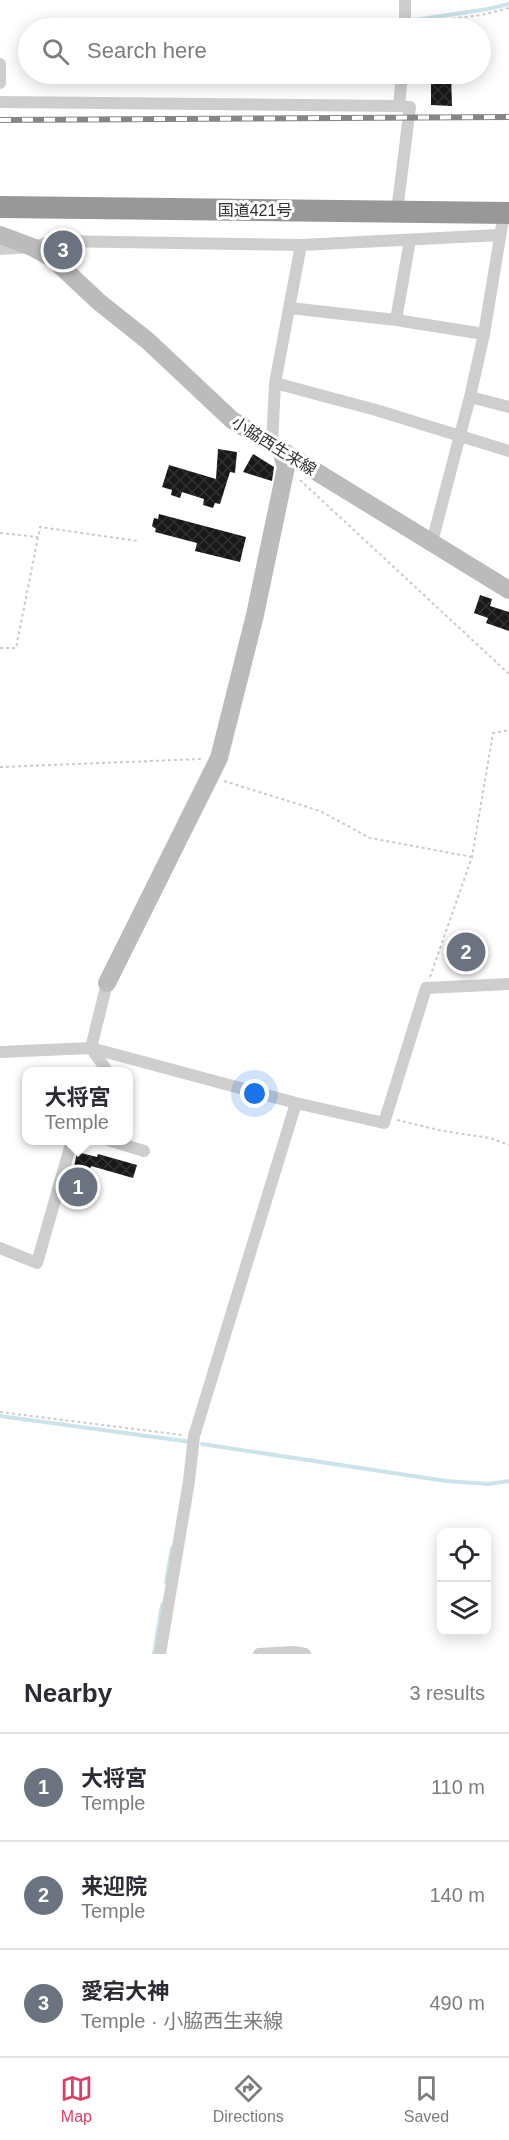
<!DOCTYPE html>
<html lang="en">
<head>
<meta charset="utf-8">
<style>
  body { margin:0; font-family:Helvetica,"Noto Sans JP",sans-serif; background:#f2f2f3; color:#2b2b33 }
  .controls { position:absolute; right:18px; bottom:18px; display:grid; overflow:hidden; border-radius:12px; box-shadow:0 3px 15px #0003 }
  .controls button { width:54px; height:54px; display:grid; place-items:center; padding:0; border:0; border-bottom:2px solid #e1e1e2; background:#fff; color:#2b2b33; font:30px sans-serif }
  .you { position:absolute; left:255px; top:1094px; width:21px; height:21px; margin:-15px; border:4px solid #fff; border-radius:50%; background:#1a73e8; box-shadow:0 0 0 9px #1a73e833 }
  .badge { display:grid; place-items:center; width:39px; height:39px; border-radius:50%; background:#de3d62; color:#fff; font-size:20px; font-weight:700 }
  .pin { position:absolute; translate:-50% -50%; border:3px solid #fff; box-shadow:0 2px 6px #0006 }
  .popup { position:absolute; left:22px; top:1067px; width:111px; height:78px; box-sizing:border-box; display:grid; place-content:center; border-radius:12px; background:#fff; filter:drop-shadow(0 2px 4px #0005); font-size:20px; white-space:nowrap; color:#7c7c81 }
  .popup b { font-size:22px; color:#2b2b33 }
  .popup::after { content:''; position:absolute; left:50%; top:100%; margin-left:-12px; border:12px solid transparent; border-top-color:#fff }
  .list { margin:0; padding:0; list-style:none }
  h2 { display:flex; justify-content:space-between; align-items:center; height:78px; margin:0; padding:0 24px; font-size:26px }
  h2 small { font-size:20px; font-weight:400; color:#7c7c81 }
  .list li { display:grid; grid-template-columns:39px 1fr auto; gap:18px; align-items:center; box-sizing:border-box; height:108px; padding:0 24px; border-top:2px solid #e1e1e2 }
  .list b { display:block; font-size:22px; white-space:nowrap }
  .list p { margin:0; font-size:20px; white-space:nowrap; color:#7c7c81 }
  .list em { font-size:20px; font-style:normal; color:#7c7c81 }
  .icon { flex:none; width:33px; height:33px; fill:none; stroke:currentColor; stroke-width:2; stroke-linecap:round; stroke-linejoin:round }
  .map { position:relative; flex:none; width:509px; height:1654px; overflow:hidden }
  .search { position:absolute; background:#fff; box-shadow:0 3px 15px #0003; left:18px; right:18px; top:18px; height:66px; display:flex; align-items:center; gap:15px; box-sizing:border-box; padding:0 21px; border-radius:33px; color:#7c7c81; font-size:22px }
  .sheet { height:402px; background:#fff }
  nav { display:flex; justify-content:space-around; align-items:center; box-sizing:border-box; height:84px; border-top:2px solid #e1e1e2; background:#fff; font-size:16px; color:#7c7c81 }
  nav a { display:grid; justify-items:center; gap:3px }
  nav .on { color:#de3d62 }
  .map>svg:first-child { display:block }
</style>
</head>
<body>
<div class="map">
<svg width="509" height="1654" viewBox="0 0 509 1654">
  <defs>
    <pattern id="building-cross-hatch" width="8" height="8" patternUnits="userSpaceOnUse" patternTransform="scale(1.5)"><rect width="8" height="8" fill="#181818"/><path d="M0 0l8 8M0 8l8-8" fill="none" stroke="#313131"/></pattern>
  </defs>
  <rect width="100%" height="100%" fill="#fff"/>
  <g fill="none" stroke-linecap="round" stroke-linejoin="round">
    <!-- stream -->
    <path stroke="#cbe3ea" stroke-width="4" d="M415,20L488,9L509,4
      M0,1416L191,1442V1444
      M202,1444L446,1481L489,1484L509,1481
      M166,1582L172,1548
      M154,1654L162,1605"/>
  </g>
  <!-- building -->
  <path fill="url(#building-cross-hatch)" d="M431,74H451L452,106L431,105Z
    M218,449L237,452L235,473L230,472L220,504L215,503L213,508L203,505L204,499L182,492L180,498L171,495L172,490L162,487L169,465L216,479Z
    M253,454L274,467L272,481L243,472Z
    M159,514L246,537L240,562L195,551L197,543L155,532L156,529L152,526L154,518L158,519Z
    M480,595L492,599L490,606L509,612V631L486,623L488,618L474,613Z
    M77,1152L97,1157L98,1154L137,1165L133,1178L91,1166L84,1196L69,1192Z"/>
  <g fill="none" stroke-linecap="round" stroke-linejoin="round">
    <!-- path -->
    <path stroke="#cbcbcb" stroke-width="2" stroke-dasharray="3 3" stroke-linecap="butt" d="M417,23L481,15L509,8
      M300,480L509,674
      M0,533L38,537
      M0,648H16L40,527L138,541
      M0,767L201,759
      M224,781L320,811L370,838L472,857
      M430,977L472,857L493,733L509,730
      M397,1120L443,1131L490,1138L509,1145
      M0,1412L182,1435"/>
    <!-- street -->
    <path stroke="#cecece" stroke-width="12" d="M405,0V28
      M0,64V83
      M0,102L399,106L402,74
      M397,211L410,107L399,106
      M0,249L32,247L54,241L301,245L500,235
      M290,308L396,320L484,334
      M396,320L410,240
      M275,383L376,410L509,451
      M470,397L509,407
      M272,444L275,383L301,245
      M432,542L470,397L484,334L504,213
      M0,1052L91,1048L296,1103L384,1123L426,988L509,984
      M105,1072L106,1069L91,1048L107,983
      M108,1140L144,1151
      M0,1248L37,1263L71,1144L78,1140
      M160,1654L189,1481L194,1436L296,1103
      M259,1654L294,1652L305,1654"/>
    <!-- secondary -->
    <path stroke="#bbb" stroke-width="18" d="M0,235L32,247L52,258L99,302L148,341L232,420L509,590
      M107,983L219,758L255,615L286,467L281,451"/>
    <!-- highway -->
    <path stroke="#989898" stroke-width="22" d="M0,207L509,213"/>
    <defs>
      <path id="rail" d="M0,120L509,117"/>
    </defs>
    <!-- rail casing -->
    <use href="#rail" stroke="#868686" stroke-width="6"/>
    <!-- rail -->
    <use href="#rail" stroke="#fff" stroke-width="4" stroke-dasharray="11" stroke-linecap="butt"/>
  </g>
  <g text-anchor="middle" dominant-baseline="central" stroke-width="6" stroke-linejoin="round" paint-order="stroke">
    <!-- street labels -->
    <g font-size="16" fill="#313131" stroke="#fff">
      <text x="255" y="210">国道421号</text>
      <text transform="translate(274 446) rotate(32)">小脇西生来線</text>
    </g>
  </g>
</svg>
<div class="controls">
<button><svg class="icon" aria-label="locate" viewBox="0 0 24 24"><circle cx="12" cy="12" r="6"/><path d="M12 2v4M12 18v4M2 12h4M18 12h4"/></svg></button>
<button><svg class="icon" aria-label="layers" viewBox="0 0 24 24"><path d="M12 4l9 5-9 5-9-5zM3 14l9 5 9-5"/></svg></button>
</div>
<div class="you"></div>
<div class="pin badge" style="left:78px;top:1187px;background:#6b7280">1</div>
<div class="popup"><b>大将宮</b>Temple</div>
<div class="pin badge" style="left:466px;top:952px;background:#6b7280">2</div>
<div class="pin badge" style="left:63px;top:250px;background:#6b7280">3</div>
<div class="search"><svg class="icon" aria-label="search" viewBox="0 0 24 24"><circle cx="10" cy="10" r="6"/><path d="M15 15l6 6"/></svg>Search here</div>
</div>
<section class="sheet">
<h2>Nearby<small>3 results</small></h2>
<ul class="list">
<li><span class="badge" style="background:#6b7280">1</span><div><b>大将宮</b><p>Temple</p></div><em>110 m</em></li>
<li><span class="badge" style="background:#6b7280">2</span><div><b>来迎院</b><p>Temple</p></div><em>140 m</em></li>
<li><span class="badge" style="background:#6b7280">3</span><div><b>愛宕大神</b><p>Temple · 小脇西生来線</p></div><em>490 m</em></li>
</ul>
</section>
<nav>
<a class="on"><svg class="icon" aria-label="map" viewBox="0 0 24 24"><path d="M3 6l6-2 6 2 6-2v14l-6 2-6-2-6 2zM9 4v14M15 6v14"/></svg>Map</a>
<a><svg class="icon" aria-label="directions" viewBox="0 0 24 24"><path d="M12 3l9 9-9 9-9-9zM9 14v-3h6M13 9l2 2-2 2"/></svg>Directions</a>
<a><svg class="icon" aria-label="saved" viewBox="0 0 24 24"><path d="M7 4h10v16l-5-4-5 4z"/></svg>Saved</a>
</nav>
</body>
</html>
